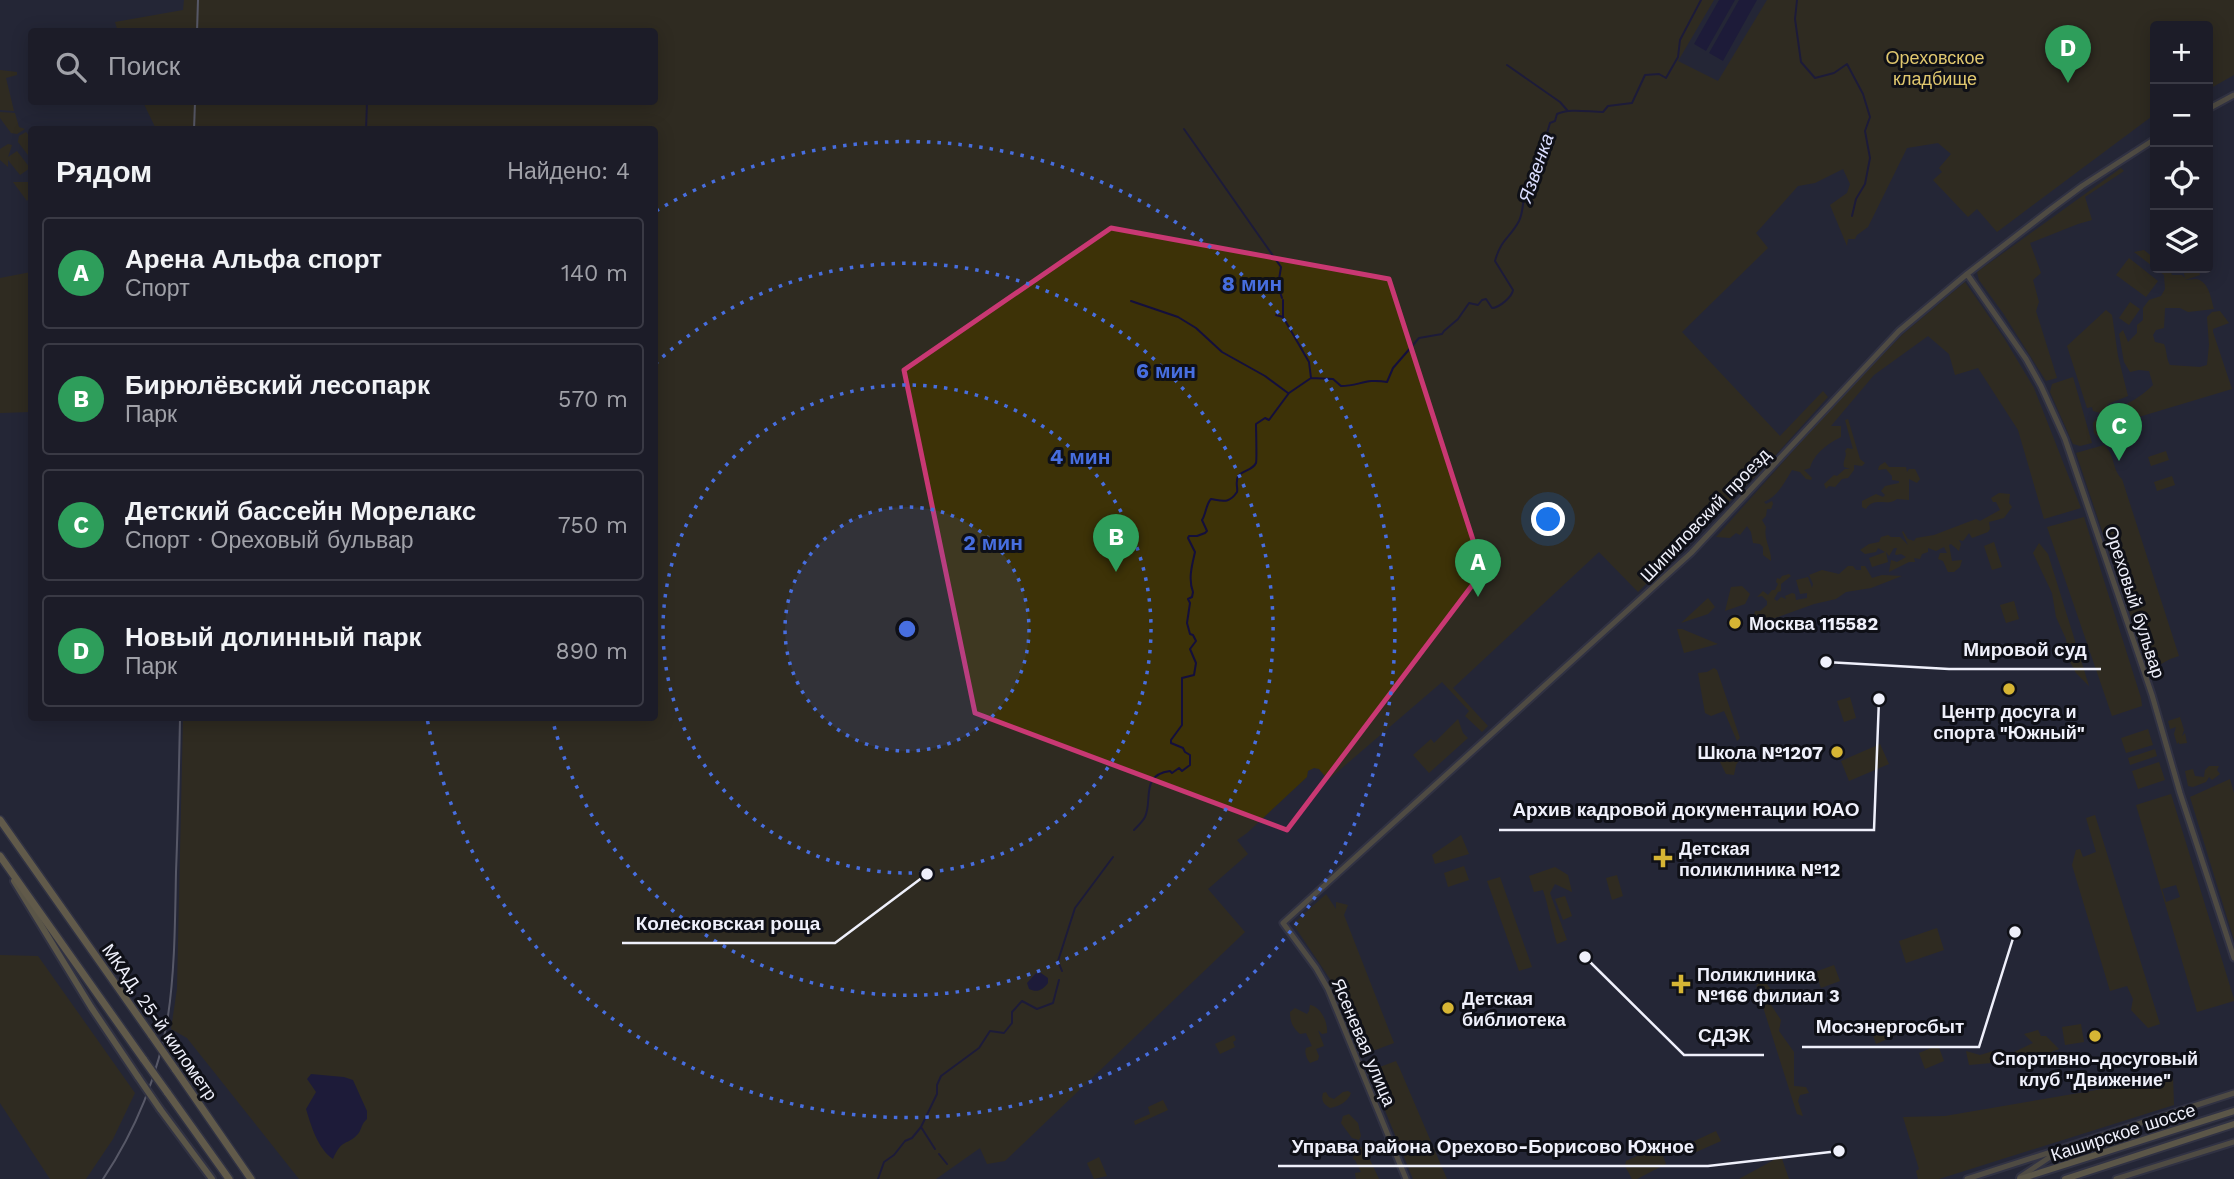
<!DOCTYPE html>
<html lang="ru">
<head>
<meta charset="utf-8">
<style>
  body { margin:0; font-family:"Work Sans",sans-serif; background:#252530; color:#f1f3f6 }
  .controls { position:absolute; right:21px; top:21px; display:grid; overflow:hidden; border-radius:7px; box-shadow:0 4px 18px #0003 }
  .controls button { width:63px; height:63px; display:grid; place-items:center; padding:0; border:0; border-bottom:2px solid #3a3a45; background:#1c1c28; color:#f1f3f6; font:35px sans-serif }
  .you { position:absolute; left:1549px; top:520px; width:24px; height:24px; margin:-18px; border:5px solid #fff; border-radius:50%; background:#1a73e8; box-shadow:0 0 0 10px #1a73e833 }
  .badge { display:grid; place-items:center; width:46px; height:46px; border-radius:50%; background:#d6b534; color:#fff; font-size:23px; font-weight:700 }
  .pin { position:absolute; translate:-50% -58px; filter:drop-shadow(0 2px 4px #0008) }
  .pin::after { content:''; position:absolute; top:37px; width:24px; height:21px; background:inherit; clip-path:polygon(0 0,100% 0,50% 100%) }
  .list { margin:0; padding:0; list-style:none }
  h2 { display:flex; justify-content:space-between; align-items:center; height:91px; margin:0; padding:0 28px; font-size:30px }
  h2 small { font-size:23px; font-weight:400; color:#a0a1a8 }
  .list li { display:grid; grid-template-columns:46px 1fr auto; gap:21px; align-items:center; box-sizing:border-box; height:112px; margin:0 14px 14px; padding:0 14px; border:2px solid #3a3a45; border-radius:7px }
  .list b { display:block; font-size:26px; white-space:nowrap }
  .list p { margin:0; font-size:23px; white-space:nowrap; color:#a0a1a8 }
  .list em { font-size:23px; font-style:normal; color:#a0a1a8 }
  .icon { flex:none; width:38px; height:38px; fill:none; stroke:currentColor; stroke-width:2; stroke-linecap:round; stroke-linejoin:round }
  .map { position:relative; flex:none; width:2234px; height:1179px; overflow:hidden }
  .search { position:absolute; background:#1c1c28; box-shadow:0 4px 18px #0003; left:28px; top:28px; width:630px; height:77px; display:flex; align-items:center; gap:18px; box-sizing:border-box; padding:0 24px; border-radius:7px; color:#a0a1a8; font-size:26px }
  .panel { position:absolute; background:#1c1c28; box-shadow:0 4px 18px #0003; left:28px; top:126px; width:630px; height:595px; border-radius:7px }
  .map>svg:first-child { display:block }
</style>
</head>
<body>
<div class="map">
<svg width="2234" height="1179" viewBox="0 0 2234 1179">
  <rect width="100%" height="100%" fill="#252636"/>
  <!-- green -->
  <path fill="#3d3207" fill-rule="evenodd" d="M184,0H1714L1678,61L1718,81L1767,0H2234V75L2211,88H2208V26H2155V114L1997,232L1977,209L1968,217L1933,180L1942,172L1939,168L1951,154L1938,143L1907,148L1868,227L1857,235L1855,239H1848L1847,246L1830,205L1847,193L1850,184L1843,169L1815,183L1798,186L1756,233L1768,248L1682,332L1780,436L1823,391L1828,397L1765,467L1638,592L1599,552L1453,688L1488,726L1482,732L1465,716L1469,711L1442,682L1328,780L1319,769L1314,768L1308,771L1307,777L1247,833L1237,840L1248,854L1208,889L1245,932L1005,1161L987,1164L980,1148L936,1179H299L187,1038L171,1029L177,989L183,718H654V130L156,129L143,102H654V32H118L115,22L183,10Z
    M0,70L17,72V75L6,78L14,111L0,110Z
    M0,112L15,113L19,127L25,129L17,134L11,133L0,118Z
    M26,132L31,138V159L18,142L19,136Z
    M8,144L12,145L8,157L17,151L30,168L20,175L8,160V167L0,160V149Z
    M2121,168L2124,171L2085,197L2092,220L2078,224L2030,243L2041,273L2033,280L2039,302L2036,311L2057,378L2046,381L2003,313L1979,280L1977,272Z
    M13,182H31V195L27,201Z
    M2144,250L2155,259V268L2162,270L2169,268L2172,275H2182L2185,278L2183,269L2198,268L2200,275L2185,280C2189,280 2193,279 2196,279C2209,281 2211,299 2214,309L2188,312L2180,308H2165L2164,328L2156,330L2153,335L2155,342L2164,344C2167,351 2166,358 2170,365L2200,367L2207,365L2209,345L2207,317L2212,312L2220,311L2229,323L2213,329V332L2232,389L2132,419L2134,430L2098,437L2094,433L2093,423L2096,419L2103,426L2117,421V419L2123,417L2122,413H2101L2093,411L2092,407L2087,408L2067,346L2106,310L2112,315L2118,356L2128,396L2108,404L2107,408C2122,410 2142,396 2153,385L2149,371L2139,370L2130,372L2124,362L2119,334L2123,330L2128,342L2137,333V325L2143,320V308L2149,300L2161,296L2165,289L2164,275L2134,252Z
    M2129,258L2158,281L2146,297L2116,275Z
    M31,272V412L0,413V278Z
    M1965,282L2004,338L2034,388L2081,508L2044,519L2018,430L1978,368L1955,375L1949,354L1928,336L1874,375L1831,426H1841V437C1829,443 1814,453 1810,468L1804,470L1812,478L1811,480L1806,479L1800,472L1792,470C1784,483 1778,496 1764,502L1766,504L1772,501L1773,504L1771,509H1767L1766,516L1762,520L1766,527C1763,539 1772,550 1771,561L1763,555V547L1760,544L1753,543L1751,532L1747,526L1740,535L1736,533L1730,538L1716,537L1843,395L1903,334Z
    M2130,302L2140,309L2129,325L2119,318Z
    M2073,377L2092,443L2080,446L2073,444L2050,392L2052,384Z
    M1848,419L1860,459L1865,463L1862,466L1854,465V470L1848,478L1842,479L1835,487L1829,486L1826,489L1824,484L1834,475L1837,476L1845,469H1850L1844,467C1842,461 1848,456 1845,451L1847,448L1853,449L1845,420Z
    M2104,445C2115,454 2112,470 2122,479L2179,656L2170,659L2149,671L2076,453Z
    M2166,451L2169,460L2151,466L2148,457Z
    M1885,462L1889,467H1906L1907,472L1909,469H1915L1920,479L1917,483L1909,479V500L1897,499C1887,507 1874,496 1866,509L1862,507V501L1876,494L1883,497L1885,495L1881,491L1885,486L1899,483V481L1892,480V476L1886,469L1878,470L1879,466Z
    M2172,476L2175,485L2157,491L2154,482Z
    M1999,493L2010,494L2009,503L2012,507L2004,518L1989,522L1990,529L1988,532L1972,538L1969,533L1963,541L1959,540L1961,544L1959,551L1951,544L1949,545L1952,561L1962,560L1960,567L1954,572H1948L1943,561L1938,559L1940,553H1947L1944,547L1936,551L1928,548V552L1922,554L1920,559L1914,558L1915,562H1909L1889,572L1891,560L1897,562L1906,557L1901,554L1896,555L1895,554L1897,548H1894L1889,556L1886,552L1888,562L1872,567L1869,558L1885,552L1878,548L1876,552L1865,554L1860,550L1869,544L1879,542L1881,537L1888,535L1891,537H1900L1908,545L1902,532L1903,531L1908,539L1914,541L1916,538L1934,535L1976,519L1980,521L2000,510L1996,502H1993L1991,498Z
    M2084,517L2141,698L2142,706L2112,716L2047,527Z
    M1994,542L2002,567L1992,570L1984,546Z
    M2039,543L2048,554L2089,686L2076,673L2068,658L2066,639L2056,617L2052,593L2033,553Z
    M1848,566H1853L1856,570H1861V566H1865L1872,578L1882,575L1902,576L1871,588L1846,592L1836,599L1814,604L1756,625L1752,622L1755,611H1760L1767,605V601L1762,596L1757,597L1763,591L1768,595L1772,590H1775L1778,584L1776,582L1777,578L1780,579L1782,576L1789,574L1791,576L1781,584V591L1778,592L1774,599L1777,601L1781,597L1786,599L1785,596L1792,593L1795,594L1796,600L1807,598V593L1800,594L1796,580L1808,577L1812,588L1813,584L1809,575L1822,570L1839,574Z
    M1742,586L1750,594L1745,604L1725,611L1731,587Z
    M1708,598L1715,607L1708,614L1681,623Z
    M2014,601L2019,619L2006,623L2000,605Z
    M1677,629H1682L1718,644L1684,653Z
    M1714,668L1717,670L1740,738L1737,741L1724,711L1711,716L1705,713L1698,673L1707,672Z
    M1850,697L1856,718L1844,722L1837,701Z
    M1961,705L1965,715L1948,722L1944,711Z
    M2180,717L2184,730L2182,736L2185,733L2187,743L2179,744V742L2177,744L2174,734L2176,727L2170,729L2168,721Z
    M1458,719L1463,733L1468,738L1429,773L1413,755L1431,739L1434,743Z
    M2148,729L2153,745L2126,753L2121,738Z
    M1880,744L1889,764L1849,781L1841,761Z
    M1739,747L1744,753L1736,765L1734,775L1726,774L1720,762L1728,752Z
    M2155,749L2157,756L2130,765L2128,758Z
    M2159,762L2165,780L2138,789L2132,771Z
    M2209,766H2219L2217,770L2220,774L2212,780L2209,777L2206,782L2193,787L2188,786L2185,771L2193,769L2195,776L2204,777L2205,770Z
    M2230,779L2234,793V940L2190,797Z
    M2171,794L2234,999V1001L2197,1012L2136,805ZM2176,885L2180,897L2166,902L2162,889Z
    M2095,815L2160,1024L2148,1028L2131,1010L2133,999L2127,986L2110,991L2072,865L2076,850L2080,849L2083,857L2096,852L2086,818Z
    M1461,835L1469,854L1435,864L1432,855Z
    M1464,866L1469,880L1448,887L1444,873Z
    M1555,867L1568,875L1572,892L1555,884L1550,893L1567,940L1557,944C1551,925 1549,908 1543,890L1534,892L1529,876Z
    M1617,875L1623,896L1612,900L1606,878Z
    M1500,877L1532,967L1519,971L1487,881Z
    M1326,894L1336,909V902L1348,905L1344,915L1394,1043L1362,1055L1332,982L1293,924Z
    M1565,896L1572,916L1563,920L1555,899Z
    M1937,928L1944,950L1906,963L1899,941Z
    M0,955L38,956L135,1093L113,1139L86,1179H50L0,1103Z
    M1834,965L1840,981L1821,988L1815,972Z
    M1764,980L1772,991L1771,1005L1781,1020L1779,1031L1794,1052V1086L1806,1087L1809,1093L1800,1095L1798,1101L1803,1116L1797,1114L1756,985Z
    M1310,1005C1321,1007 1328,1022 1327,1033L1322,1034L1318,1030L1324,1046L1316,1049L1319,1056L1318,1060L1310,1063C1307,1059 1304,1053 1306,1048L1312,1046L1306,1033L1300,1034C1293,1028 1290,1022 1290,1012L1295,1008L1307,1014L1309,1011Z
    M1889,1020L1895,1036L1876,1044L1870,1027Z
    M2081,1024L2084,1042L2065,1045L2062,1027Z
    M2038,1030L2041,1036H2046L2059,1049L2041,1056H2021L2014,1061L1969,1065L1966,1051L1980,1055L2000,1049L2010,1054L2033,1043L2024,1034Z
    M1234,1035L1236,1040L1233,1042L1235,1047L1220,1054L1215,1044Z
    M1938,1045L1944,1061L1925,1069L1919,1053Z
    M1396,1061L1399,1067L1447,1179H1413L1369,1071Z
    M2173,1077L2174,1105L1939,1179H1918L1916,1171L1919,1169L1903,1117L1945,1116Z
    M1348,1091L1351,1093C1347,1103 1339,1106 1330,1108C1323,1104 1321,1100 1323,1093L1326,1092L1329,1097L1334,1099L1343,1092Z
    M1163,1100L1168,1110L1135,1125L1134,1121L1150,1114L1148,1107Z
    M1349,1114L1358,1123L1361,1136L1359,1140L1352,1138L1341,1123L1343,1116Z
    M1716,1131L1721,1141L1694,1153L1690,1143Z
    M1364,1147L1379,1179H1356L1355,1173L1361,1172L1355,1160L1353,1159L1355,1148Z
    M1656,1147L1661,1150L1666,1164L1637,1179H1632L1625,1166L1626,1161Z
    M1781,1156L1789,1179H1739Z
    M1099,1157L1107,1176L1094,1179L1087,1163Z"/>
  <!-- water -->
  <path fill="#140f3c" d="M1719,0H1735L1706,51L1694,44Z
    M1739,0H1757L1723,61L1709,53Z
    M1036,973H1041L1048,978V983C1043,990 1037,993 1029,989L1027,983Z
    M311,1074L344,1077L353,1080L367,1111V1119C361,1124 362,1129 358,1134C347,1146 342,1138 333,1159C318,1149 311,1126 306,1109L316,1092L307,1079Z"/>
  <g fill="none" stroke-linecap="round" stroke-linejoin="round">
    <!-- stream -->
    <path stroke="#140f3c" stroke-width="2" d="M1797,0L1795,19L1801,62L1815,78L1834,73L1847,64L1863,94L1870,117L1865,131L1870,158L1865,184L1856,199L1852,216
      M1507,65L1560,102L1567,110
      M1184,129L1281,267L1278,286L1282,298
      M366,130L367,102
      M1283,300V317
      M1131,301L1178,317L1196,328L1222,352L1265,376L1288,393
      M1276,315L1283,317L1309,362L1311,378
      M1134,830C1138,826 1143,821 1145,817C1153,800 1140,775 1170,771L1172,773L1179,768L1182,771L1190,765V755L1185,752L1183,748L1171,743V740L1182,725V678L1194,675L1196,663L1190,649L1196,641L1193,635L1190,634L1187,623L1190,603L1188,599L1192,597L1193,592C1188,579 1192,565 1195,552L1188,538L1189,536H1197L1205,533L1207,531L1202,520C1206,514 1206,504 1211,499C1223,501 1229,504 1237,492C1238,489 1236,485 1237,481C1237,470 1252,472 1256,463C1257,460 1256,429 1256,424L1265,418L1269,420L1289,393L1311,378L1333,379L1341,386C1359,386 1366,378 1387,382L1393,368L1419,338L1442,334L1444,331L1458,319L1469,303L1478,305L1482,300L1486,299L1492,308C1499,308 1512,297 1513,290L1495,261C1501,239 1510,238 1519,221C1526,207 1520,191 1532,178V174L1546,150L1545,140L1550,123L1555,121L1557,114C1570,108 1588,112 1603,112L1608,106L1632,103L1645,75L1659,74L1666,78L1678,57L1680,40L1701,0
      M1062,971L1058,961L1075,908L1113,857
      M921,1127L935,1149
      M939,1154L947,1164
      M878,1179L884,1162L894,1155L905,1141L912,1138L921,1127L937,1094V1085L941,1076L979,1048L990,1031L1004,1033L1012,1023V1012L1022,1001L1037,1009L1053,1003L1059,980"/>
    <defs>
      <path id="secondary" d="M2208,109L2234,95
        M1967,274L2026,359L2041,386L2065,439L2152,695L2180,793L2234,958
        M2020,1177L2053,1155
        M1406,1179L1328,989L1316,968L1283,923L1691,553L1899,331L1967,274L2051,209L2082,186L2155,139
        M1967,1179L2234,1093
        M2116,1179L2234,1142"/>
      <path id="primary" d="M14,881L91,1007L138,1077
        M160,1109L212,1179
        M2020,1179L2234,1111
        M2065,1179L2234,1124"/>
      <path id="trunk" d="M0,820L152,1036
        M0,856L144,1060
        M175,1069L251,1179
        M167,1092L229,1179"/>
    </defs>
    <!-- secondary casing -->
    <use href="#secondary" stroke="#414252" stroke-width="9"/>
    <!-- primary casing -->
    <use href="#primary" stroke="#414252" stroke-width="10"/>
    <!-- trunk casing -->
    <use href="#trunk" stroke="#414252" stroke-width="10"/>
    <!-- secondary -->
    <use href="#secondary" stroke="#847953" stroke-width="5"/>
    <!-- primary -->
    <use href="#primary" stroke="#9e905e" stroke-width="6"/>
    <!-- trunk -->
    <use href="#trunk" stroke="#aa9a62" stroke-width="7"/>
    <!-- rail -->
    <path stroke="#9596a3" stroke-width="2" d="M197,32L198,0
      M194,130L195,102
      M103,1179C135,1131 159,1074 168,1016C175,969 175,920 176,872C178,821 179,769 180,718"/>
    <defs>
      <path id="primary-bridge" d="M138,1077L160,1109"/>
      <path id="trunk-bridge" d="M152,1036L175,1069
        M144,1060L167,1092"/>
    </defs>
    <!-- primary-bridge casing -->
    <use href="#primary-bridge" stroke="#414252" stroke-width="10" stroke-linecap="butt"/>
    <!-- trunk-bridge casing -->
    <use href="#trunk-bridge" stroke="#414252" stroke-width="10" stroke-linecap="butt"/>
    <!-- primary-bridge -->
    <use href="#primary-bridge" stroke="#9e905e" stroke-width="6"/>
    <!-- trunk-bridge -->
    <use href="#trunk-bridge" stroke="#aa9a62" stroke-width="7"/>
  </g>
  <!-- marked area -->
  <path d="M0 0H2234V1179H0ZM1111,228L1389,279L1483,571L1287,830L975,713L904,370Z" fill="#252636" fill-opacity=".55" fill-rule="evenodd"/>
  <path fill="none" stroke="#c93873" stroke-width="5" stroke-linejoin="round" d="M1111,228L1389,279L1483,571L1287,830L975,713L904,370Z"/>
  <!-- distance rings -->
  <circle cx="907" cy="629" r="122" fill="#476edf" fill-opacity=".12"/>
  <g fill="none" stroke="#476edf" stroke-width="3.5" stroke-dasharray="3.5 7">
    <circle cx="907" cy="629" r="122"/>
    <circle cx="907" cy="629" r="244"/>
    <path d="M655 364A366 366 0 1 1 552 718"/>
    <path d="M656 211A488 488 0 1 1 427 718"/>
  </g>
  <!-- markers -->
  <g fill="#d6b534" stroke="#0f1017" stroke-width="2.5">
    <circle cx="1735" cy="623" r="7"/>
    <circle cx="2009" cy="689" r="7"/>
    <circle cx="1837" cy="752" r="7"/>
    <path d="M1659.5 847.5h7v7h7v7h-7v7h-7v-7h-7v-7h7z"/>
    <path d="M1677.5 973.5h7v7h7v7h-7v7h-7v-7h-7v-7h7z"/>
    <circle cx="1448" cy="1008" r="7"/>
    <circle cx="2095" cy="1036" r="7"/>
  </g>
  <g text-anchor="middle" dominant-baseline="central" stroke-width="6" stroke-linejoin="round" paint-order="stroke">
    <!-- park labels -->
    <g font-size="18" fill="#e0c76e" stroke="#0f1017">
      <text x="1935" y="57">Ореховское<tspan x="1935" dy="21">кладбище</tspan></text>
    </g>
    <!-- street labels -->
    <g font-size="18" fill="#eff0fb" stroke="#0f1017">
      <text transform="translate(1705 515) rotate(-46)">Шипиловский проезд</text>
      <text transform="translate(2135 602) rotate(72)">Ореховый бульвар</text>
      <text transform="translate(160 1022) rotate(55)">МКАД, 25-й километр</text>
      <text transform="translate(1364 1042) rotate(67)">Ясеневая улица</text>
      <text transform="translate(2123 1132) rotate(-18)">Каширское шоссе</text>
    </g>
    <!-- poi labels -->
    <g font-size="18" font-weight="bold" fill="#eff0fb" stroke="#0f1017" text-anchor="start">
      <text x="1749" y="623">Москва 115582</text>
      <text x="2009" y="711" text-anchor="middle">Центр досуга и<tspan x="2009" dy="21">спорта "Южный"</tspan></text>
      <text x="1823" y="752" text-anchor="end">Школа №1207</text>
      <text x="1679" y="848">Детская<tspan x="1679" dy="21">поликлиника №12</tspan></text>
      <text x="1697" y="974">Поликлиника<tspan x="1697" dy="21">№166 филиал 3</tspan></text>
      <text x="1462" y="998">Детская<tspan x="1462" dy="21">библиотека</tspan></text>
      <text x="2095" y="1058" text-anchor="middle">Спортивно-досуговый<tspan x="2095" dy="21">клуб "Движение"</tspan></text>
    </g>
    <!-- water labels -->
    <g font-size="19" font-style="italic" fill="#dbdeff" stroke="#0f1017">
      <text transform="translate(1536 168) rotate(-71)">Язвенка</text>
    </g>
  </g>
  <circle cx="907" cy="629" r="10" fill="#476edf" stroke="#0f1017" stroke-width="3.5"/>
  <g font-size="21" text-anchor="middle" font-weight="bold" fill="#476edf" stroke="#0f1017" stroke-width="6" stroke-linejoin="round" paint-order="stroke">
    <text x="1252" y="291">8 мин</text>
    <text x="1166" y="378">6 мин</text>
    <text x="1080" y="464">4 мин</text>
    <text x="993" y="550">2 мин</text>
  </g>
  <!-- callouts -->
  <path fill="none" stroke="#eff0fb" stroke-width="2.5" d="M1826 662L1949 669H2101M1879 699L1874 830H1499M927 874L835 943H622M2015 932L1979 1047H1802M1585 957L1684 1055H1764M1839 1151L1708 1166H1278"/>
  <g fill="#eff0fb" stroke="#0f1017" stroke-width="2.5">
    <circle cx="1826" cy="662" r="7"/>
    <circle cx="1879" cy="699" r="7"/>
    <circle cx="927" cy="874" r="7"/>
    <circle cx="2015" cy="932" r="7"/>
    <circle cx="1585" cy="957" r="7"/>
    <circle cx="1839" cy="1151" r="7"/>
  </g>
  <g font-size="19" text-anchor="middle" font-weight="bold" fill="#eff0fb" stroke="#0f1017" stroke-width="6" stroke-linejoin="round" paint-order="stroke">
    <text x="2025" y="656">Мировой суд</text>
    <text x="1686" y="816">Архив кадровой документации ЮАО</text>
    <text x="728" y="930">Колесковская роща</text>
    <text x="1890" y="1033">Мосэнергосбыт</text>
    <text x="1724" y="1042">СДЭК</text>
    <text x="1493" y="1153">Управа района Орехово-Борисово Южное</text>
  </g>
</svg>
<div class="controls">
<button>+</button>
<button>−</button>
<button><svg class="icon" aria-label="locate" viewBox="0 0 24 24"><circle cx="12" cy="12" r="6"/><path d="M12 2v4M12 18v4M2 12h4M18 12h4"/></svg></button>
<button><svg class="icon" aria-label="layers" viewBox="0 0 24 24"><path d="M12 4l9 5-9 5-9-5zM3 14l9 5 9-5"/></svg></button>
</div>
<div class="you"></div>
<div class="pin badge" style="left:1478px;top:597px;background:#2e9e5b">A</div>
<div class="pin badge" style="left:1116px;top:572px;background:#2e9e5b">B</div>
<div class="pin badge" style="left:2119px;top:461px;background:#2e9e5b">C</div>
<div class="pin badge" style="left:2068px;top:83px;background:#2e9e5b">D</div>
<div class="search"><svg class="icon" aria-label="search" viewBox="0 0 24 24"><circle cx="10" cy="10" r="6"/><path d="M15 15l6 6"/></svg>Поиск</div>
<section class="panel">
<h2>Рядом<small>Найдено: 4</small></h2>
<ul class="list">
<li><span class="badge" style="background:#2e9e5b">A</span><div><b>Арена Альфа спорт</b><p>Спорт</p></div><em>140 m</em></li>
<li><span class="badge" style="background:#2e9e5b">B</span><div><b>Бирюлёвский лесопарк</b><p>Парк</p></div><em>570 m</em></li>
<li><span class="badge" style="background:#2e9e5b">C</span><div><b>Детский бассейн Морелакс</b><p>Спорт · Ореховый бульвар</p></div><em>750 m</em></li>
<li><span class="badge" style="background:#2e9e5b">D</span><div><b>Новый долинный парк</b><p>Парк</p></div><em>890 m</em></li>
</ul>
</section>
</div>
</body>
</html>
